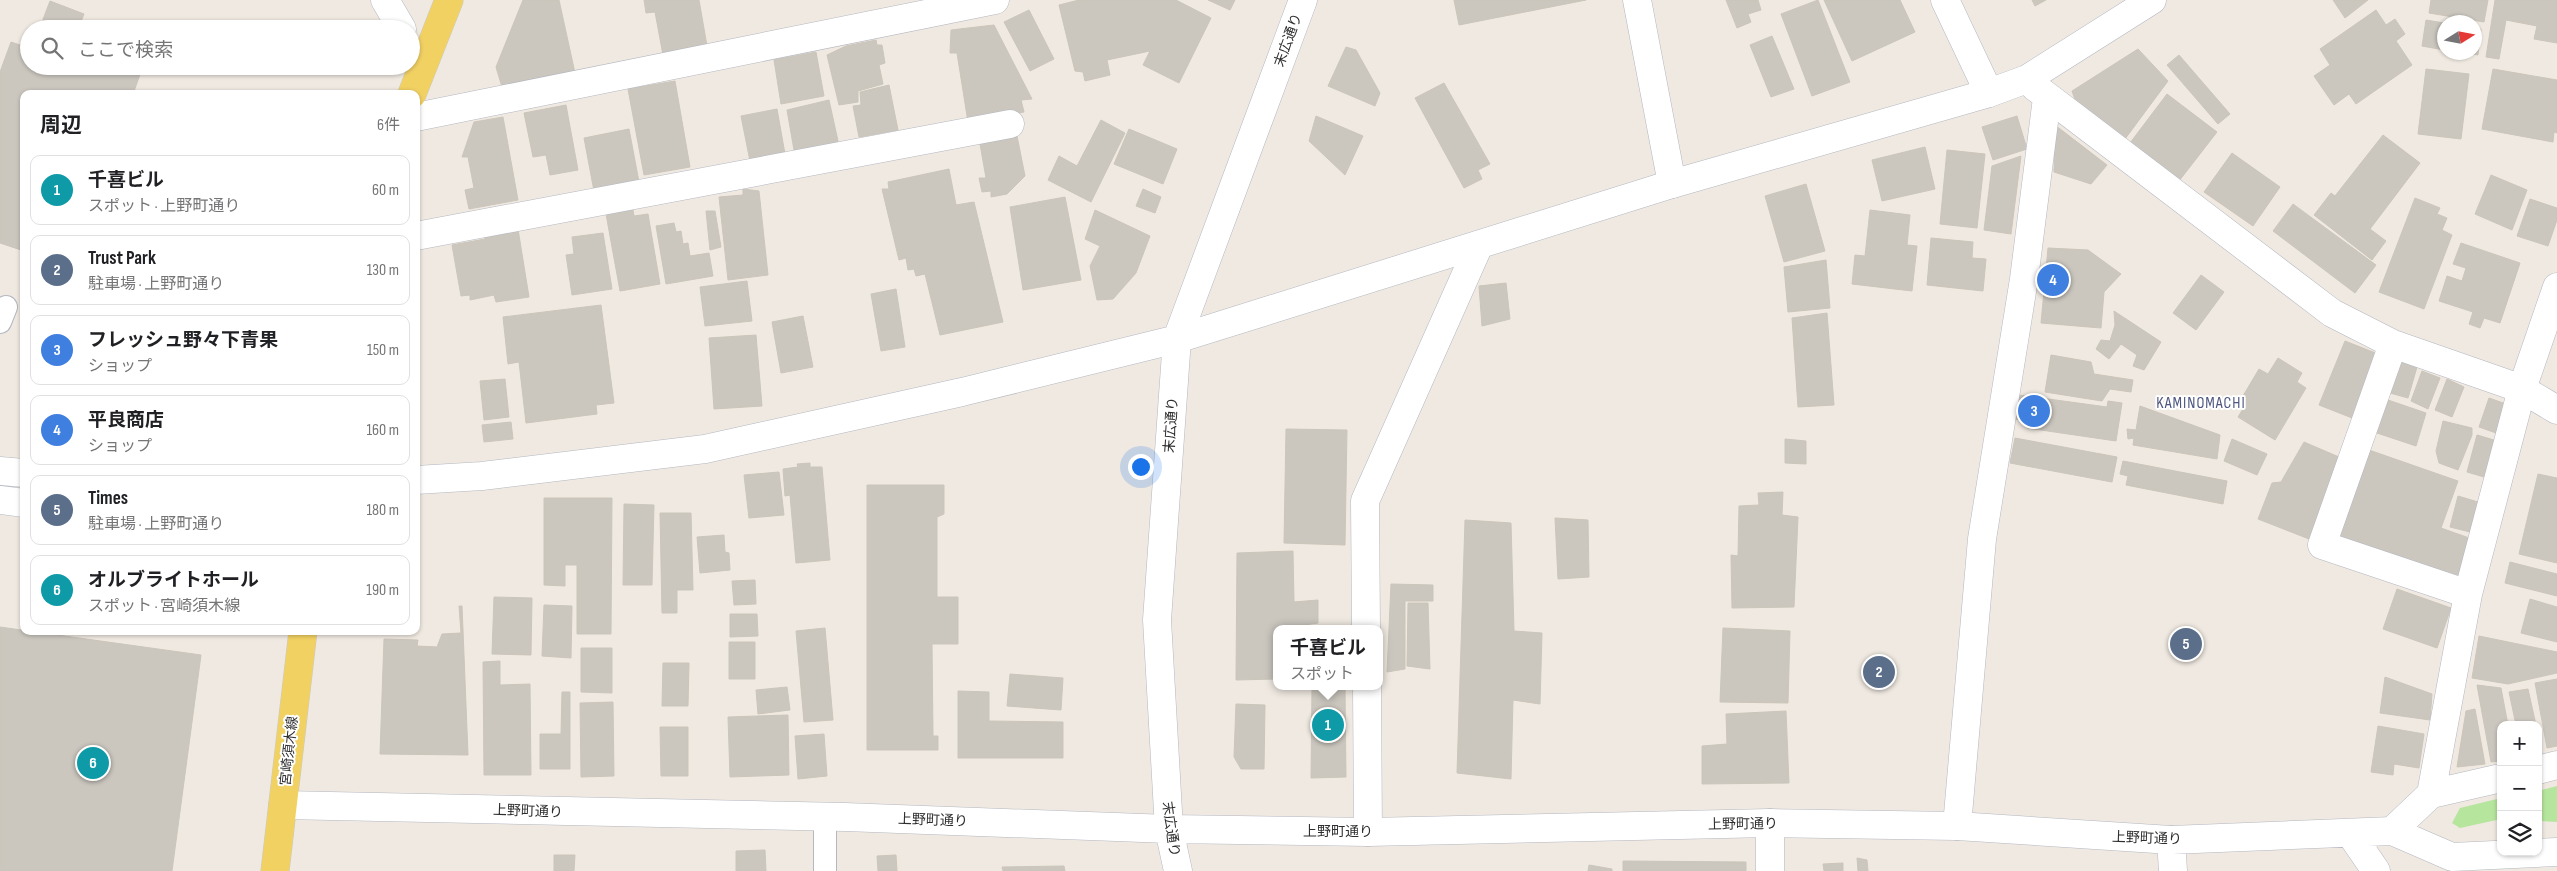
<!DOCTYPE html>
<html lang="ja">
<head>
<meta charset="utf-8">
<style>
  body { margin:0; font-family:"Sofia Sans Condensed","Noto Sans JP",sans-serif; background:#f6f6f6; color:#202124 }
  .controls { position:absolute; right:15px; bottom:15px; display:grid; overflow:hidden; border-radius:10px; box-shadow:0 1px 4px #0004 }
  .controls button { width:45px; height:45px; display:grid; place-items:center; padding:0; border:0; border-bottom:1px solid #e0e0e0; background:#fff; color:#202124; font:25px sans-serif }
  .compass { position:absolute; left:2437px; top:15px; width:45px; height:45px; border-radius:50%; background:#fff; box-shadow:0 1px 4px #0004; rotate:79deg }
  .you { position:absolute; left:1140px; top:466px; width:18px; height:18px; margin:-12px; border:4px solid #fff; border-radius:50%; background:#1a73e8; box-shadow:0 0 0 8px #1a73e833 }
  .badge { display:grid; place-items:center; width:32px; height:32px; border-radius:50%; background:#111827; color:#fff; font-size:16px; font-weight:700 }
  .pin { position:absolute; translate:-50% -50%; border:2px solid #fff; box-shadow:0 1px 5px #0006 }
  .popup { position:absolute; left:1273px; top:625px; width:110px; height:65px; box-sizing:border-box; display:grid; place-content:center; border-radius:10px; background:#fff; filter:drop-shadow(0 1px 4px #0005); font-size:16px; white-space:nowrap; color:#757577 }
  .popup b { font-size:19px; color:#202124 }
  .popup::after { content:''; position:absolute; left:50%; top:100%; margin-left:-10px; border:10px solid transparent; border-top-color:#fff }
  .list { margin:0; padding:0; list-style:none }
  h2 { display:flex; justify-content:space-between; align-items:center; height:65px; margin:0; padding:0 20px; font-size:21px }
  h2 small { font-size:16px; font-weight:400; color:#757577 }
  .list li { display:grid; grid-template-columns:32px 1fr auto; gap:15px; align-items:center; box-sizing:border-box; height:70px; margin:0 10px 10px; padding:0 10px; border:1px solid #e0e0e0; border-radius:10px }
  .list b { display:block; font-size:19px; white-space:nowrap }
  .list p { margin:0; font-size:16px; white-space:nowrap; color:#757577 }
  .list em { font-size:16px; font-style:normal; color:#757577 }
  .icon { flex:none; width:28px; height:28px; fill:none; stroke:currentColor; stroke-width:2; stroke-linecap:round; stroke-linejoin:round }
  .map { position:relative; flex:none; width:2557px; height:871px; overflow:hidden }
  .search { position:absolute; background:#fff; box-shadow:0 1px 4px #0004; left:20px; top:20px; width:400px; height:55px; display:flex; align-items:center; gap:12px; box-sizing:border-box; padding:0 18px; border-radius:28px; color:#757577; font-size:19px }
  .panel { position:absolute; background:#fff; box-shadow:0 1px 4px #0004; left:20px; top:90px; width:400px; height:545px; border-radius:10px }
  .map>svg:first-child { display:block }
</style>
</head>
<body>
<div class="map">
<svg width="2557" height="871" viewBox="0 0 2557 871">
  <rect width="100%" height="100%" fill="#efe9e1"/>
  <!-- green -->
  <path fill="#b6e59e" d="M2557,786V822L2538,821V791Z
    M2501,798V819L2460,828L2452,823L2460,808Z"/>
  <!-- building -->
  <path fill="#cbc7bf" stroke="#cbc5ba" d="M523,0H559L575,73L502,87L496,67Z
    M644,0H699L707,46L663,55L655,12L646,13Z
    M1079,0H1176L1211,18L1179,83L1143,65L1150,51L1107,60L1110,75L1085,81L1083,72L1075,71L1059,5Z
    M1208,0H1235L1230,10Z
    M1454,0H1586L1459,25Z
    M1726,0H1758L1761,10L1748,14L1751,22L1737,28Z
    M1818,0L1850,82L1812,96L1781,14Z
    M1824,0H1900L1915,32L1852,61Z
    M2032,0H2046L2035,6Z
    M2333,0H2368L2345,18Z
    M2431,0H2488L2484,22L2429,13Z
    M2495,0H2557V43L2534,39L2537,26L2506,20L2499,59L2486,57Z
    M50,1L84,14L78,29H62L42,22Z
    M1029,10L1054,59L1030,71L1004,22Z
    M2376,10L2386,25L2395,19L2405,34L2396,41L2412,65L2356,104L2349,94L2334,105L2314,76L2330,65L2320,49Z
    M2426,20L2444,23V50L2422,46Z
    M994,25L1032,99L1021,100L1024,112L968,122L957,53H950L951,30Z
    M2474,28L2481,29L2478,55L2462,52H2474Z
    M1772,36L1794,89L1771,97L1750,45Z
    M876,40L877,45H882L885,63L879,65L883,84L858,91V102L839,105L827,55L846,46Z
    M11,42L29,48V66H133L142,69L133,94H24V251L0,243V72Z
    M1346,47L1356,50L1380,93L1375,106L1328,86Z
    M2138,49L2168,81L2125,139L2077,105L2072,91Z
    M816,52L824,96L781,104L774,60Z
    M2179,55L2230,114L2218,124L2167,65Z
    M2426,69L2469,74L2461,139L2418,134Z
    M2493,69L2557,80V133L2554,132L2553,142L2482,129Z
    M675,81L690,167L644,175L628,89Z
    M1444,83L1490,164L1478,170L1482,179L1464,188L1415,98Z
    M889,85L898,130L859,137L853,106L861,105L860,92Z
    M2167,94L2217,132L2179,181L2130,143Z
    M829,100L838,141L834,147L801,154L794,150L787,110Z
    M566,105L578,170L550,175L546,155L533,157L524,113Z
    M777,109L785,154L750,161L741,116Z
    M1316,116L1363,136L1345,175L1309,141Z
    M2017,116L2027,149L1993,160L1982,127Z
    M503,117L518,200L469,209L465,190L474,188L468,157H462L474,122Z
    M1101,120L1125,133L1091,202L1048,180L1059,156L1077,166Z
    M2055,125L2107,165L2091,184L2054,172Z
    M629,129L639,182L594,191L584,138Z
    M1129,129L1177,149L1163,184L1114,164Z
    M2383,135L2420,163L2370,229L2386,241L2372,260L2314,215L2331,193L2335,196Z
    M1017,136L1025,176L1007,194L991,197V191L982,192L979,178H986L980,144Z
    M1925,147L1935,189L1882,201L1872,160Z
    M1947,150L1985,154L1977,228L1940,224Z
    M2232,153L2280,187L2253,226L2204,192Z
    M2021,156L2011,234L1984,230L1992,166Z
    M949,169L956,205L974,202L1003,322L940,335L925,274L916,276L914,269L908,270L906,258L899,260L882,189H889L888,182Z
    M2491,175L2527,190L2512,230L2475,214Z
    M1806,184L1825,251L1784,262L1765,196Z
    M743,189L759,191L768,275L728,280L719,197L743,195Z
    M1143,189L1161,197L1155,213L1136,206Z
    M1065,197L1081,280L1023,290L1010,207Z
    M2415,198L2440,208L2437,214L2447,218L2442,230L2452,235L2424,309L2379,292Z
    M2530,199L2557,208V220L2548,246L2517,236Z
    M2293,204L2376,265L2355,293L2273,231Z
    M633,210L634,216L648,214L660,284L620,291L606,214Z
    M1095,210L1150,236L1136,273L1113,299L1097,300L1090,266L1100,246L1085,239Z
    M1870,210L1910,215L1907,245L1917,246L1912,291L1852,284L1855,255L1865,256Z
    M706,211H715L721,247L710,250Z
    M674,223L676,232L681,231L683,244L688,243L690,256L709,253L713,276L666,284L656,226Z
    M518,229L529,297L496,302L494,295L470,300V295L461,296L452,245L485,239L484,235Z
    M603,233L612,289L572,295L566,255L574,254L572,237Z
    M1931,238L1973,242L1972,258L1986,259L1983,291L1927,285Z
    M2461,243L2520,263L2500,323L2484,318L2480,328L2469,324L2473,312L2439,301L2447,276L2462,281L2466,268L2453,264Z
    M2048,248L2088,250L2121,274L2104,292L2101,328L2041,323Z
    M1826,260L1830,308L1788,312L1784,267Z
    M2201,275L2224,292L2196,330L2173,313Z
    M747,281L752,321L705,326L700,287Z
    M1506,283L1510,319L1482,326L1479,286Z
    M896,289L905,347L881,351L871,294Z
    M601,305L614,403L596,405L597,414L526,423L519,362L508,364L503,317Z
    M2114,311L2161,342L2144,370L2133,366L2137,355L2121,344L2109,359L2096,349L2101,340L2110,341L2115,325Z
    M1827,313L1834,405L1798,407L1792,318Z
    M803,316L813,367L781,373L772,322Z
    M756,335L762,406L714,409L709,338Z
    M2345,341L2378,354L2352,418L2319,405Z
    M2051,355L2091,362L2094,374L2133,380L2131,392L2110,389L2102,401L2045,392Z
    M2278,358L2302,373L2297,382L2306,388L2275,440L2238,417L2246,404L2240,401L2259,369L2268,374Z
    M2400,361L2417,367L2408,398L2390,393Z
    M2422,371L2440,378L2428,409L2411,401Z
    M505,379L509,417L484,420L480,381Z
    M2447,379L2464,387L2452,417L2435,410Z
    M2019,395L2107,407L2108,401L2122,403L2116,441L2027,428L2028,421L2015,419Z
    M2489,398L2506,404L2496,433L2479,427Z
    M2388,400L2426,413L2416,446L2377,433Z
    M2140,406L2220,435L2217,459L2133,445L2134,438L2128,439L2127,429L2136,430Z
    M2443,421L2472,428V435L2458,470L2439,463L2436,451Z
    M511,422L513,439L484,442L482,425Z
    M1286,429L1347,430L1345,545L1284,543Z
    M2477,435L2494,440L2484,477L2467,472Z
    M2015,438L2117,457L2112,482L2010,463Z
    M1785,439L1806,441V464L1785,463Z
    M2232,439L2267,454L2257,475L2224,461Z
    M2304,442L2339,457L2309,539L2258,519L2272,483L2281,482Z
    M2369,450L2458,481L2441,528L2472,539L2457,580L2339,537Z
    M2123,461L2227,481L2223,504L2126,485L2128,476L2120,474Z
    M810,463V467H822L830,560L796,563L790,495L785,496L783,469L798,467L797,464Z
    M779,472L784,515L749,518L744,475Z
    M2538,474L2557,478V563L2519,554Z
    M867,485H944V514L937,517V597H958V644H932L933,736H938V750H867Z
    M1783,492L1782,515L1798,517L1794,607L1732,608L1731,555L1738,556L1739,506L1759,505L1758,493Z
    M2458,496L2478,502L2470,532L2450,527Z
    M544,498H612L611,634H577V565H565V586L544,585Z
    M624,504L654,505L652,585H623Z
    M660,513H691L693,590H677V613H662Z
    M1555,518L1588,520L1589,577L1558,579Z
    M1465,520L1511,523L1514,631L1542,633L1540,704L1513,700L1511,779L1457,773Z
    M724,535L725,552L729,553L730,570L700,573L697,537Z
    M1293,551L1294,602L1318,600V623L1277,629V679L1236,680L1237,553Z
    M2510,562L2557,574V596L2505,583Z
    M755,580L756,604L734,605L732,581Z
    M1391,584L1433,585V601H1405V669L1387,672Z
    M2397,589L2451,608L2437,648L2383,629Z
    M494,597L532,598L531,655L492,654Z
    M2530,599L2557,607V642L2521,633Z
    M1408,603H1428L1430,669L1407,666Z
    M544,605L572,606L571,658L542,656Z
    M459,606H462L468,755L380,754L384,639L418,640L417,646L437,647L442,634L461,633Z
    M730,614H757L758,636L730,637Z
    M0,627L201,655L172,871H0Z
    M825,628L833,720L804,722L796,631Z
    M1723,628L1790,631L1788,703L1720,702Z
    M2479,636L2557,652V673L2508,684L2472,678Z
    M729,642H755V679H729Z
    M581,648H612V693L581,692Z
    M500,661V685L530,684L531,775H484L483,662Z
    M663,663H689L688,706H662Z
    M1010,674L1063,678L1061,710L1007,706Z
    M2385,677L2432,694L2430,720L2380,713Z
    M2557,679V746L2547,748L2535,683Z
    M2477,685L2501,688L2508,725H2501V761L2491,762Z
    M1312,686H1345L1346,777L1311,778Z
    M787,687L790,710L758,714L756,690Z
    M2528,689L2536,725H2516L2509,692Z
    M958,691L989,692V721L1063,722V758H958Z
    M562,692H570V769H540V734H561Z
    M613,702L614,776L581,777L580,703Z
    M1236,704L1265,705L1264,769H1241L1234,757Z
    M2475,709L2485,764L2457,767L2466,711Z
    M1786,711L1789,783L1702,784V746L1727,744L1726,714Z
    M788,715L789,775L730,777L728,717Z
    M2378,726L2424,734L2419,768L2394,764L2393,775L2371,772Z
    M660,727H688V776H661Z
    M824,734L827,776L798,779L795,736Z
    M765,850L766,871H736V851Z
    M554,855H575L574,871H554Z
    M896,855L897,871H878L877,856Z
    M1857,858L1867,860L1868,871H1858Z
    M1623,861L1746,862V871H1623Z
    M1843,863V871H1824L1823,864Z
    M1589,865L1612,869V871H1588Z
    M1064,866L1065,871H1003L1002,867Z"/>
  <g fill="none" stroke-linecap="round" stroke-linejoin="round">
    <defs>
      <path id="lane" d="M0,322L6,307
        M825,871V817"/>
      <path id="street" d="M1637,0L1672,184
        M1945,0L1989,93
        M2035,87L2332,313L2393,344L2522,389L2557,410
        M416,117L995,0
        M416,236L1010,124
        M2393,344L2322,545L2468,594
        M0,471L24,473
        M0,500L24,503
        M1366,629L1365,501L1479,245
        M1367,686L1368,832
        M2538,770L2557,765
        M2431,794L2468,594L2522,389L2557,287
        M1770,823V871
        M1957,826L1982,539L2024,279L2047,98
        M2392,831L2452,857L2557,852
        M2350,833L2376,871
        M2173,871L2171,840L2392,831L2431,794L2501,778"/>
      <path id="secondary" d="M385,0L402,29
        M416,480L482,476L705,449L962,392L1177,339L1672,184L1989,93L2027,79L2152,0
        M283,805L845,817L1169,829L1368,832L1770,823L1957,826L2171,840
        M1178,871L1169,829L1157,620L1177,339L1303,0"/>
      <path id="primary" d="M412,94L449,0
        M275,871L303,631"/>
    </defs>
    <!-- lane casing -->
    <use href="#lane" stroke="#b4b7c1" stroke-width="24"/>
    <!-- street casing -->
    <use href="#street" stroke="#b4b7c1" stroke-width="29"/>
    <!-- secondary casing -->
    <use href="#secondary" stroke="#b4b7c1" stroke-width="29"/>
    <!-- primary casing -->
    <use href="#primary" stroke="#c9c9c9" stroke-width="29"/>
    <!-- lane -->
    <use href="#lane" stroke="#fff" stroke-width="22"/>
    <!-- street -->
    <use href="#street" stroke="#fff" stroke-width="28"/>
    <!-- secondary -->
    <use href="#secondary" stroke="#fff" stroke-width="28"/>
    <!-- primary -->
    <use href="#primary" stroke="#f2d163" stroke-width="28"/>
  </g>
  <g text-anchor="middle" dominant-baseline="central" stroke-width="4" stroke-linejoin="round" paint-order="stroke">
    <!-- street labels -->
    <g font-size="14" fill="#2e2e2e" stroke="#fff">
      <text transform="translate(1288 40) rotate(-70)">末広通り</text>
      <text transform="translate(1171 425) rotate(-86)">末広通り</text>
      <text transform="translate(289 751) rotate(-84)">宮崎須木線</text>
      <text transform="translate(528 811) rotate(2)">上野町通り</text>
      <text transform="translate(933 820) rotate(2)">上野町通り</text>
      <text transform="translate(1743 824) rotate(-1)">上野町通り</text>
      <text transform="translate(1171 829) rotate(82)">末広通り</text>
      <text x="1338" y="831">上野町通り</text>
      <text transform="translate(2147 838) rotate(2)">上野町通り</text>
    </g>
    <!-- quarter labels -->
    <g font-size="16" letter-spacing="1" fill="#4d5680" stroke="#fff">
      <text x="2201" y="403">KAMINOMACHI</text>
    </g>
  </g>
</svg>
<div class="controls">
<button>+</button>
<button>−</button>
<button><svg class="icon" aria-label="layers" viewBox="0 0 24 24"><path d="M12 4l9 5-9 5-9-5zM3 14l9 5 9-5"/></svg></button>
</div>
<svg class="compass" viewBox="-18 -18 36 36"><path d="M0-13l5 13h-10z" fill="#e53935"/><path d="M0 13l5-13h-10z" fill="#757577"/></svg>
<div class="you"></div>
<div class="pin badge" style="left:1328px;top:725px;background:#0f9aa8">1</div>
<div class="popup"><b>千喜ビル</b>スポット</div>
<div class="pin badge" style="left:1879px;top:672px;background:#5c6f8a">2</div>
<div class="pin badge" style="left:2034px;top:411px;background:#3f7fe0">3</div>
<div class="pin badge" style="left:2053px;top:280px;background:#3f7fe0">4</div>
<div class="pin badge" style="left:2186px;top:644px;background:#5c6f8a">5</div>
<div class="pin badge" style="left:93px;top:763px;background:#0f9aa8">6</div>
<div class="search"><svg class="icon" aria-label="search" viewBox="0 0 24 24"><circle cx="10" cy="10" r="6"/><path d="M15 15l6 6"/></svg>ここで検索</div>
<section class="panel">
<h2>周辺<small>6件</small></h2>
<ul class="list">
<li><span class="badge" style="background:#0f9aa8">1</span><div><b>千喜ビル</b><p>スポット · 上野町通り</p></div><em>60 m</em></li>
<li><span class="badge" style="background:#5c6f8a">2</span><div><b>Trust Park</b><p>駐車場 · 上野町通り</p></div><em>130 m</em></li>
<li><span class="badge" style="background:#3f7fe0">3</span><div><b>フレッシュ野々下青果</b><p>ショップ</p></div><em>150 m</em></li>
<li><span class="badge" style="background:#3f7fe0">4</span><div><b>平良商店</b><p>ショップ</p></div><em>160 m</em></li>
<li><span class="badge" style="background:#5c6f8a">5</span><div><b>Times</b><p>駐車場 · 上野町通り</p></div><em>180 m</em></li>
<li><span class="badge" style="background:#0f9aa8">6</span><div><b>オルブライトホール</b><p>スポット · 宮崎須木線</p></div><em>190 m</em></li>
</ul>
</section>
</div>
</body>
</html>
